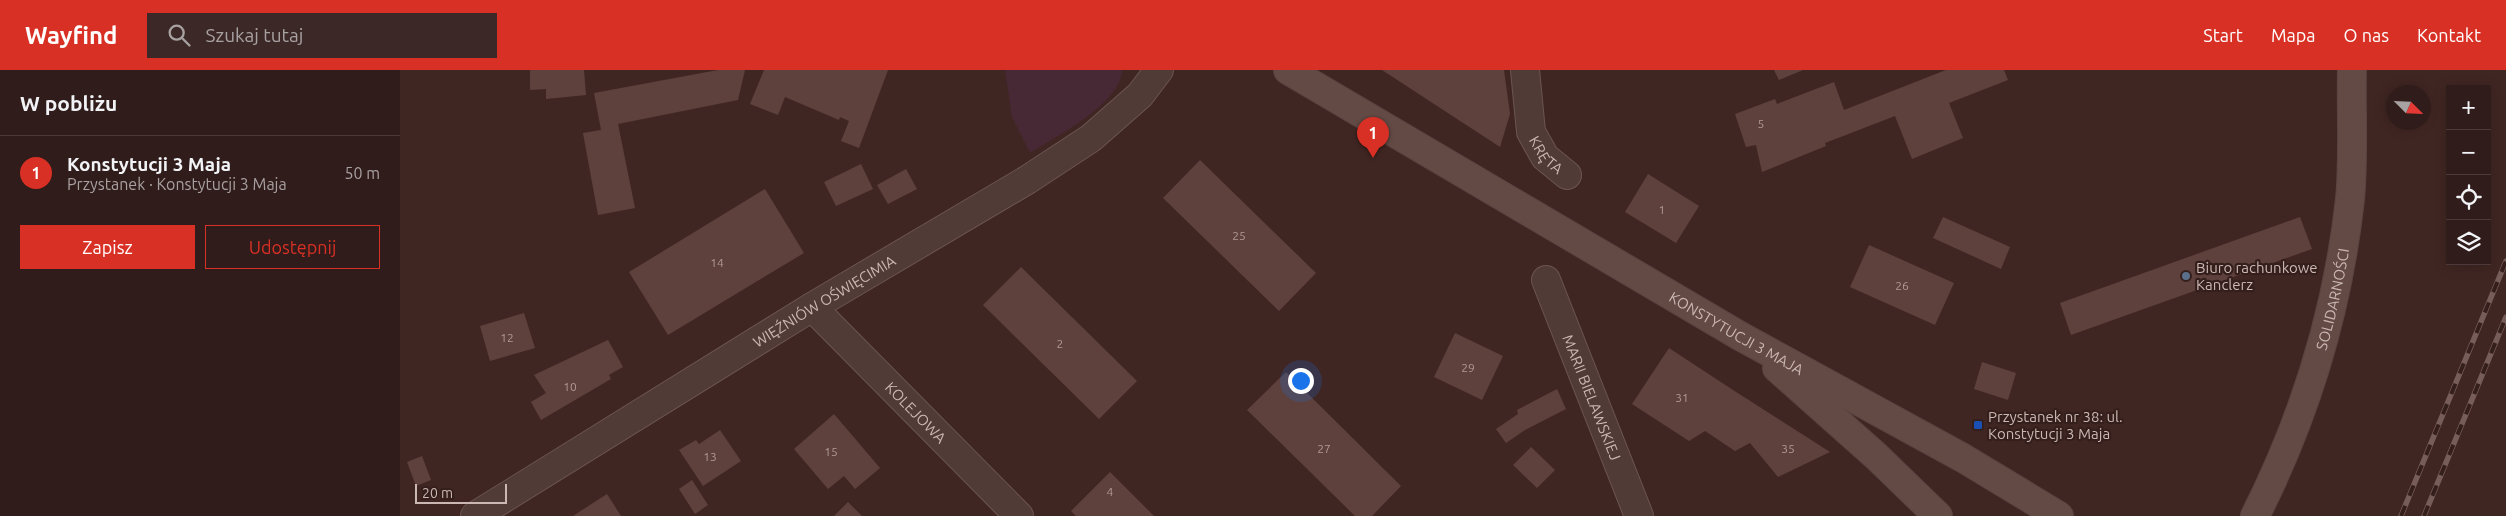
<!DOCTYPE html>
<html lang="pl">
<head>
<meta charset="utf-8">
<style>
  body { margin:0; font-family:Ubuntu,sans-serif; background:#3c2927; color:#f1f3f6 }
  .controls { position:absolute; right:15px; top:15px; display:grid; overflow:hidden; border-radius:0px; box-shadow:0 2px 12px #0003 }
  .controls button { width:45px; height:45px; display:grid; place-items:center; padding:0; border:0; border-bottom:1px solid #4b3a39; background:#301c1a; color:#f1f3f6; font:25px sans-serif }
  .compass { position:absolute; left:1986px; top:15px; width:45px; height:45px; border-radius:50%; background:#301c1a; box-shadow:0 2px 12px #0003; rotate:114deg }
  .scale { position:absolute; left:15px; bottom:12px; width:92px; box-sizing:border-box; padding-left:5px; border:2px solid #cbb7b3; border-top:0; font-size:14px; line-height:18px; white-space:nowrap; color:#cbb7b3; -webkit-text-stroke:4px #351f1c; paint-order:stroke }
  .you { position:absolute; left:900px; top:310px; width:18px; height:18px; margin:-12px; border:4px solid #fff; border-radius:50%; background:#1a73e8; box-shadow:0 0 0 8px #1a73e833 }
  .badge { display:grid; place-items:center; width:32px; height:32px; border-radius:50%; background:#d93025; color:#fff; font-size:16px; font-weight:700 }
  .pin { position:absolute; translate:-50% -41px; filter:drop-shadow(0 1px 2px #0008) }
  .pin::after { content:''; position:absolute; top:26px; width:18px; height:15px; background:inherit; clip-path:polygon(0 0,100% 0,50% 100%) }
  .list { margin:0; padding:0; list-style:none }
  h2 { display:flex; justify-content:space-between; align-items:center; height:65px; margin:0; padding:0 20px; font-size:21px }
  h2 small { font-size:16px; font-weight:400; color:#a8a1a2 }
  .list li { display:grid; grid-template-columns:32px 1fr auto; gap:15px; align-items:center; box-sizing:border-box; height:75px; padding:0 20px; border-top:1px solid #4b3a39 }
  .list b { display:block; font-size:19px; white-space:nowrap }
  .list p { margin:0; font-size:16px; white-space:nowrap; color:#a8a1a2 }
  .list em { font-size:16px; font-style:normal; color:#a8a1a2 }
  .actions { display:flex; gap:10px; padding:15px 20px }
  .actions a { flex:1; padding:11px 0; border:1px solid #d93025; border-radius:0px; text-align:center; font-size:18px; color:#d93025 }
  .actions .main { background:#d93025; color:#fff }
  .icon { flex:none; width:28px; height:28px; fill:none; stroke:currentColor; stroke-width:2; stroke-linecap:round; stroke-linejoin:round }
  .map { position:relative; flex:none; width:2106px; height:446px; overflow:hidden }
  header { display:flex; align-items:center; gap:30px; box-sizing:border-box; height:70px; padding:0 25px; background:#d93025; color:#fff }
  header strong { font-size:24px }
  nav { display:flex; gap:28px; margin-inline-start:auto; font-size:18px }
  .search { width:350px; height:45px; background:#3c2927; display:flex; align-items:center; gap:12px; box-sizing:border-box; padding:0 18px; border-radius:0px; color:#a8a1a2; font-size:19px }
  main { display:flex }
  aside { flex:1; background:#301c1a }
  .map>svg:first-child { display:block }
</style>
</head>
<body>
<header>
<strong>Wayfind</strong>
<div class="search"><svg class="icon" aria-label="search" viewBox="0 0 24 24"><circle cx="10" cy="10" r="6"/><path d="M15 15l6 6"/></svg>Szukaj tutaj</div>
<nav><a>Start</a><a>Mapa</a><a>O nas</a><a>Kontakt</a></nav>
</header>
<main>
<aside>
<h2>W pobliżu<small></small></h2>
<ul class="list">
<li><span class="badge">1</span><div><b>Konstytucji 3 Maja</b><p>Przystanek · Konstytucji 3 Maja</p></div><em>50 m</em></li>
</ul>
<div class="actions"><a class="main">Zapisz</a><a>Udostępnij</a></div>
</aside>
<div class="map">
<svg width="2106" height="446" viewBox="0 0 2106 446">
  <rect width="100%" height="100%" fill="#402623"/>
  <!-- green -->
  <path fill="#462935" d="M605,0H722C721,34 655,67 630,83L612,47Z"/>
  <!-- building -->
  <path fill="#5e413c" d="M130,0H184L186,25L146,29V19L130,20Z
    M318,0H345L338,30L218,54L235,138L198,145L183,63L201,60L194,23Z
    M364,0H488L459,78L441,71L449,51L440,47L439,50L385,27L378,45L350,34Z
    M982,0H1104L1110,44L1100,77Z
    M1374,0H1403L1379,10Z
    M1546,0H1604L1608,10L1549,33L1563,68L1512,89L1495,46L1425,73L1426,76L1362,102L1356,75L1346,77L1335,44L1375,29L1377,34L1434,12L1444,40Z
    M800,90L916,203L879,241L763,128Z
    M461,94L473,119L436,136L424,112Z
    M506,99L517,119L488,134L477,115Z
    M1248,104L1299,136L1276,173L1225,142Z
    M365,119L404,183L268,265L229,202Z
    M1543,147L1610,177L1601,199L1533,168Z
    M1900,147L1912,179L1671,265L1660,233Z
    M1469,175L1554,213L1535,255L1450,217Z
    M621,197L737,311L699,349L583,235Z
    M124,243L135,278L90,291L80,256Z
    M1055,263L1103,286L1082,330L1034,307Z
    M208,270L223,297L209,305L211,309L141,350L131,332L146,323L134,305Z
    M1269,278L1333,320L1430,382L1378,407L1350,373L1335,381L1305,361L1289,371L1232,334Z
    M1582,292L1616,303L1608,330L1574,319Z
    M886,302L1001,416L972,446H955L847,340Z
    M1157,319L1166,339L1125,360L1106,373L1096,359L1118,344L1117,340Z
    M434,344L480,398L455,419L444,406L428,419L394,379Z
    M320,360L341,391L303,416L279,380L296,370L299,374Z
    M1131,377L1155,400L1137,418L1113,395Z
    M22,386L31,410L16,416L7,392Z
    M710,402L754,446H676L671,441Z
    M292,410L308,435L295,444L279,419Z
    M207,424L221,446H173L179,442Z
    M448,432L462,446H434Z"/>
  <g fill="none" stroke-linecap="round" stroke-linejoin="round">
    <defs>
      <g id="street">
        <path id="s1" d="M1125,0L1131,62L1145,87L1167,105"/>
        <path id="s2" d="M1146,210L1239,446"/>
        <path id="s3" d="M412,237L619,446"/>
        <path id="s4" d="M75,446L412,237L627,110L691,68L740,25L759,0"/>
      </g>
      <g id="secondary">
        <path id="s5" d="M888,0L1340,266L1563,388L1659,446"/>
        <path d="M1377,298L1476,386L1538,446"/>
        <path id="s6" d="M1855,446C1905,347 1938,239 1950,129C1954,87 1951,42 1952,0"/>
      </g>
    </defs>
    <!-- street casing -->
    <use href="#street" stroke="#6b5552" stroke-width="30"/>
    <!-- secondary casing -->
    <use href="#secondary" stroke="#594440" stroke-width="30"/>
    <!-- street -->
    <use href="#street" stroke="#503b37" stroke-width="28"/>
    <!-- secondary -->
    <use href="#secondary" stroke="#634a45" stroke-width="28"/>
    <defs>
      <path id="rail" d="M2001,446L2106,191
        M2024,446L2106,247"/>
    </defs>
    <!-- rail casing -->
    <use href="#rail" stroke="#775d59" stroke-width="5.5"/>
    <!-- rail -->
    <use href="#rail" stroke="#351f1c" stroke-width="4" stroke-dasharray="11" stroke-linecap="butt"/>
  </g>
  <!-- markers -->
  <circle fill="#5c6f8a" stroke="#351f1c" stroke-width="2" cx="1786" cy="206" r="5"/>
  <rect fill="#1a4fb4" stroke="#351f1c" stroke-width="2" x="1573" y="350" width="10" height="10" rx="2.5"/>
  <g text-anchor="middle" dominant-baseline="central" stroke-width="4.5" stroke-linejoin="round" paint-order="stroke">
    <!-- number labels -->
    <g font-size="12" fill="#b09a95">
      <text x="1361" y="53">5</text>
      <text x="1262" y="139">1</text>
      <text x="839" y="165">25</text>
      <text x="317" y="192">14</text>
      <text x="1502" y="215">26</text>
      <text x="107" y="267">12</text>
      <text x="660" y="273">2</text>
      <text x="1068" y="297">29</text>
      <text x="170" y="316">10</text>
      <text x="1282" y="327">31</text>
      <text x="924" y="378">27</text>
      <text x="1388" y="378">35</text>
      <text x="431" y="381">15</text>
      <text x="310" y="386">13</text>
      <text x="710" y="421">4</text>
    </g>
    <!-- street labels -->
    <g font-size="15" fill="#cbb7b3" stroke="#351f1c">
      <text stroke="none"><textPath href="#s1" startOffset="90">KRĘTA</textPath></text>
      <text stroke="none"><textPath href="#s6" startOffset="231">SOLIDARNOŚCI</textPath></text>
      <text stroke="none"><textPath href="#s4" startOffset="410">WIĘŹNIÓW OŚWIĘCIMIA</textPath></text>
      <text stroke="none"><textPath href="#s5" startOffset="520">KONSTYTUCJI 3 MAJA</textPath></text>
      <text stroke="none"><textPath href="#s2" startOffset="126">MARII BIELAWSKIEJ</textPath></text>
      <text stroke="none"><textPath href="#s3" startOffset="148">KOLEJOWA</textPath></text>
    </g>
    <!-- poi labels -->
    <g font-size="15" fill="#cbb7b3" stroke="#351f1c" text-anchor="start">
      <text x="1796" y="197">Biuro rachunkowe<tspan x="1796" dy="17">Kanclerz</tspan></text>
      <text x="1588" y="346">Przystanek nr 38: ul.<tspan x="1588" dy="17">Konstytucji 3 Maja</tspan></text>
    </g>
  </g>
</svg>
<div class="controls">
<button>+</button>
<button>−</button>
<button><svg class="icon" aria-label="locate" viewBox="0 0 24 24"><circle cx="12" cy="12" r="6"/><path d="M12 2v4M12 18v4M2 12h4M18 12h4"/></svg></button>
<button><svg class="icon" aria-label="layers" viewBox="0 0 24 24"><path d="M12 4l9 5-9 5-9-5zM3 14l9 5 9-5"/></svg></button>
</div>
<svg class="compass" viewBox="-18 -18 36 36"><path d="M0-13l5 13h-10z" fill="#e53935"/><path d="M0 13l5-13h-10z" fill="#a8a1a2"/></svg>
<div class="scale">20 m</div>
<div class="you"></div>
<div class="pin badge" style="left:973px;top:88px">1</div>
</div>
</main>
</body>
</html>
